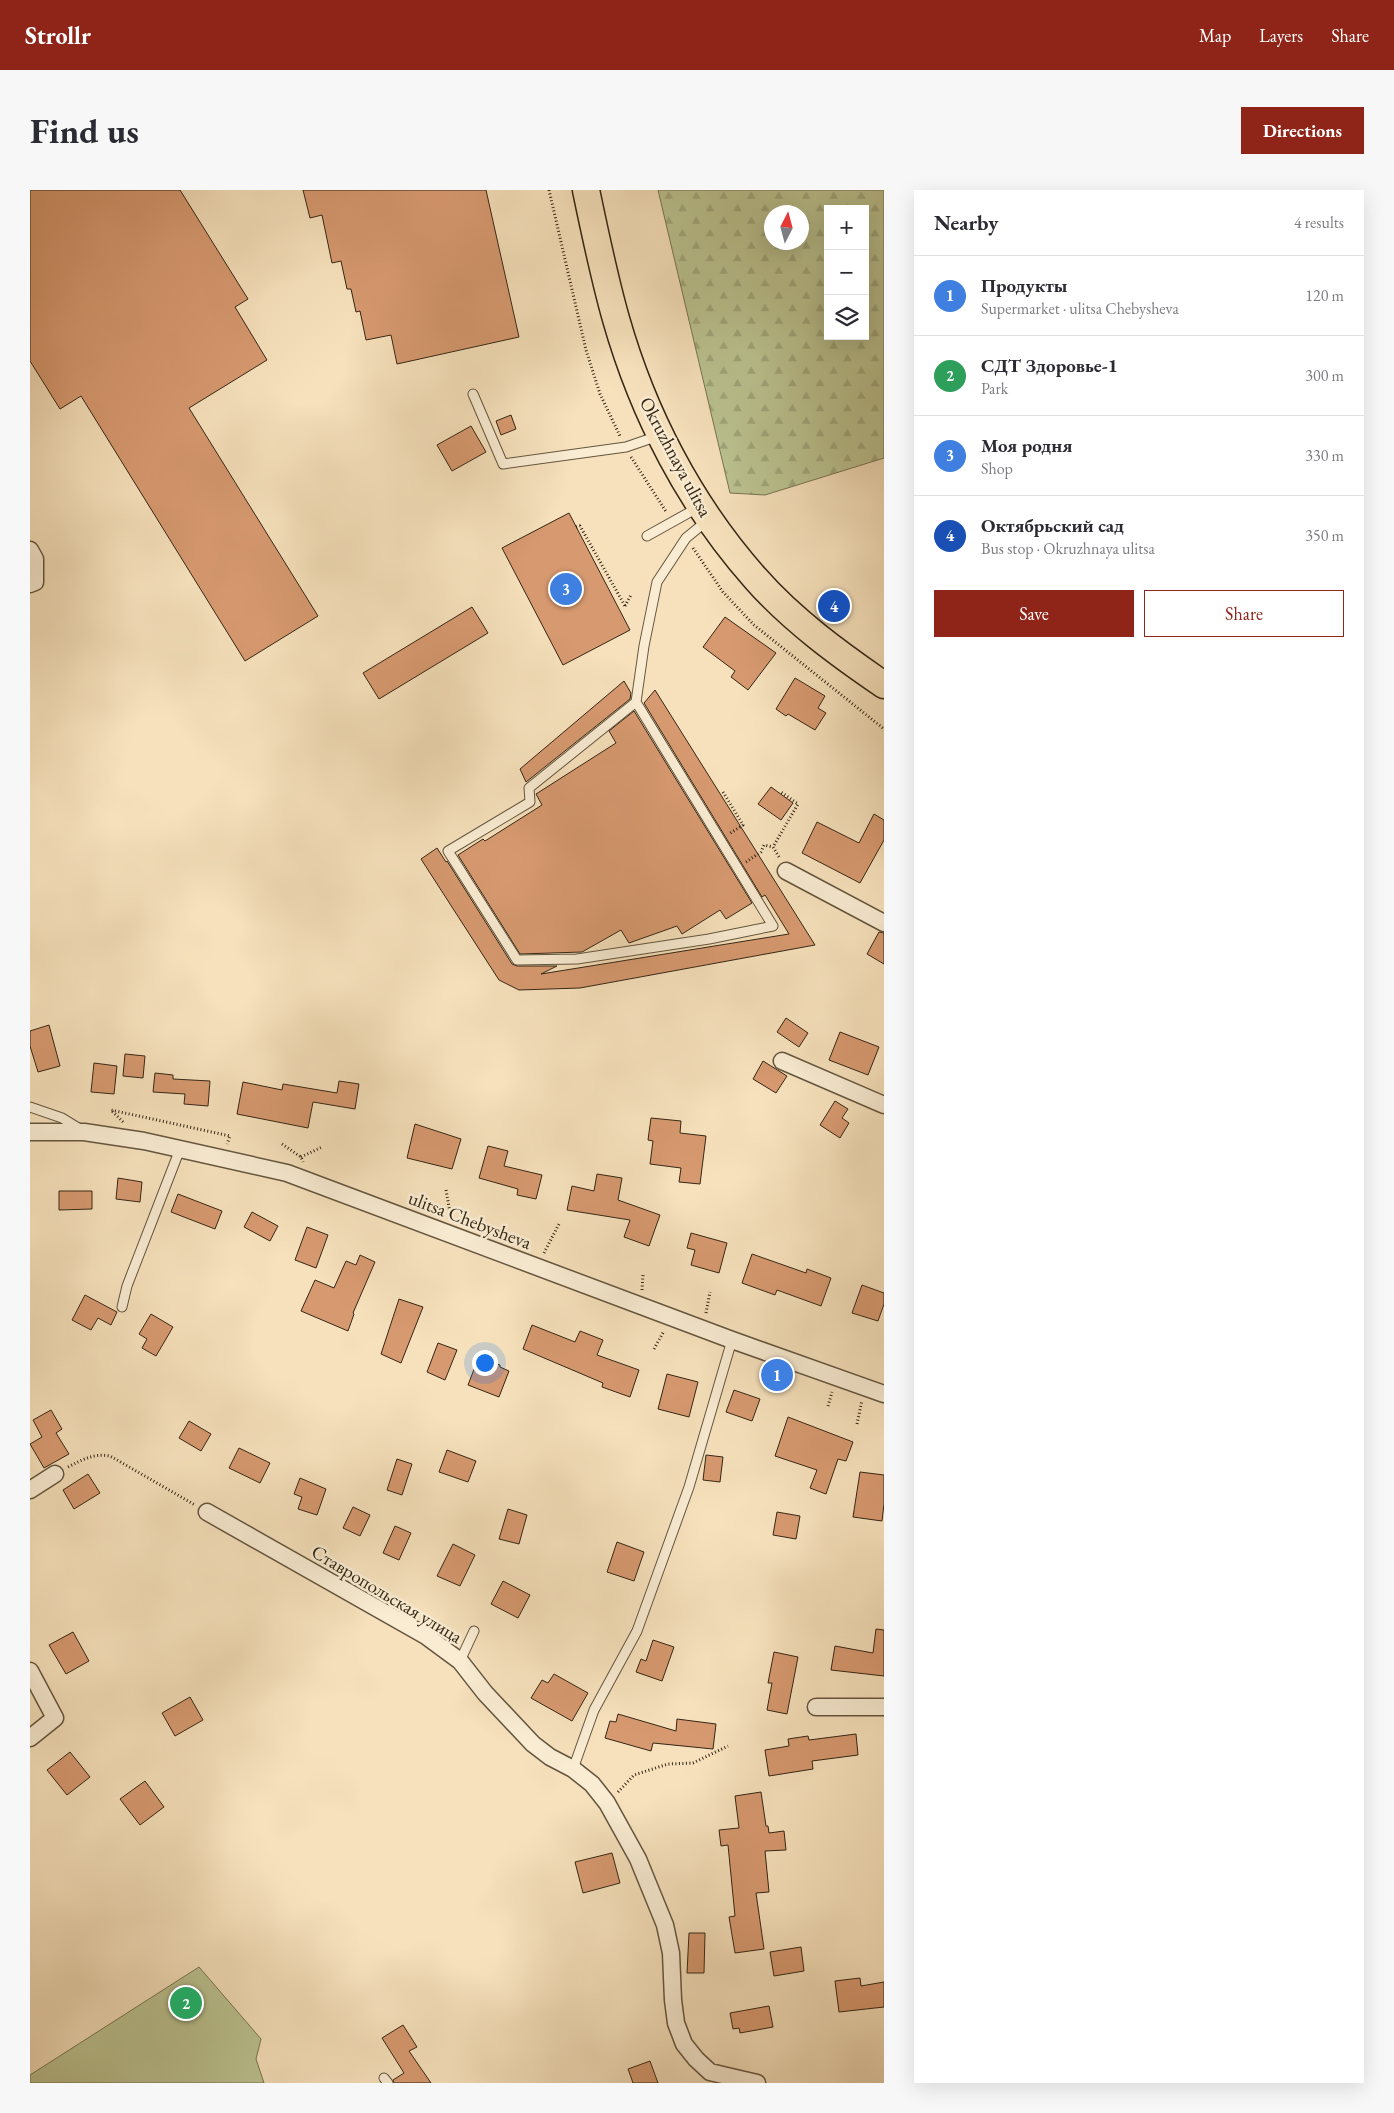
<!DOCTYPE html>
<html lang="en">
<head>
<meta charset="utf-8">
<style>
  body { margin:0; font-family:"EB Garamond",serif; background:#f7f7f7; color:#2b2b33 }
  .controls { position:absolute; right:15px; top:15px; display:grid; overflow:hidden; border-radius:0px; box-shadow:0 5px 20px #0002 }
  .controls button { width:45px; height:45px; display:grid; place-items:center; padding:0; border:0; border-bottom:1px solid #e1e1e2; background:#fff; color:#2b2b33; font:25px sans-serif }
  .compass { position:absolute; left:734px; top:15px; width:45px; height:45px; border-radius:50%; background:#fff; box-shadow:0 5px 20px #0002; rotate:6deg }
  .you { position:absolute; left:454px; top:1172px; width:18px; height:18px; margin:-12px; border:4px solid #fff; border-radius:50%; background:#1a73e8; box-shadow:0 0 0 8px #1a73e833 }
  .badge { display:grid; place-items:center; width:32px; height:32px; border-radius:50%; background:#8f2418; color:#fff; font-size:16px; font-weight:700 }
  .pin { position:absolute; translate:-50% -50%; border:2px solid #fff; box-shadow:0 1px 5px #0006 }
  .list { margin:0; padding:0; list-style:none }
  h2 { display:flex; justify-content:space-between; align-items:center; height:65px; margin:0; padding:0 20px; font-size:21px }
  h2 small { font-size:16px; font-weight:400; color:#7c7c81 }
  .list li { display:grid; grid-template-columns:32px 1fr auto; gap:15px; align-items:center; box-sizing:border-box; height:80px; padding:0 20px; border-top:1px solid #e1e1e2 }
  .list b { display:block; font-size:19px; white-space:nowrap }
  .list p { margin:0; font-size:16px; white-space:nowrap; color:#7c7c81 }
  .list em { font-size:16px; font-style:normal; color:#7c7c81 }
  .actions { display:flex; gap:10px; padding:15px 20px }
  .actions a { flex:1; padding:11px 0; border:1px solid #8f2418; border-radius:0px; text-align:center; font-size:18px; color:#8f2418 }
  .actions .main { background:#8f2418; color:#fff }
  .icon { flex:none; width:28px; height:28px; fill:none; stroke:currentColor; stroke-width:2; stroke-linecap:round; stroke-linejoin:round }
  .map { position:relative; flex:none; width:854px; height:1893px; overflow:hidden; border-radius:0px }
  header { display:flex; align-items:center; gap:30px; box-sizing:border-box; height:70px; padding:0 25px; background:#8f2418; color:#fff }
  header strong { font-size:24px }
  nav { display:flex; gap:28px; margin-inline-start:auto; font-size:18px }
  .intro { display:flex; align-items:center; justify-content:space-between; box-sizing:border-box; height:120px; padding:0 30px }
  h1 { margin:0; font-size:35px }
  .button { padding:12px 22px; border-radius:0px; background:#8f2418; color:#fff; font-size:18px; font-weight:700 }
  main { display:flex; gap:30px; padding:0 30px }
  aside { flex:1; background:#fff; border-radius:0px; box-shadow:0 5px 20px #0002 }
  .map>svg:first-child { display:block }
</style>
</head>
<body>
<header>
<strong>Strollr</strong>
<nav><a>Map</a><a>Layers</a><a>Share</a></nav>
</header>
<div class="intro"><h1>Find us</h1><a class="button">Directions</a></div>
<main>
<div class="map">
<svg width="854" height="1893" viewBox="0 0 854 1893">
  <defs>
    <pattern id="forest-firs" width="22" height="20" patternUnits="userSpaceOnUse" patternTransform="scale(1.25)"><rect width="22" height="20" fill="#bbc391"/><path d="M5 1l3.5 6h-7zM16 11l3.5 6h-7z" fill="#a1a77c"/></pattern>
  </defs>
  <rect width="100%" height="100%" fill="#f6e1bc"/>
  <filter id="stains"><feTurbulence type="fractalNoise" baseFrequency=".004" numOctaves="4"/><feColorMatrix values="0 0 0 0 .2 0 0 0 0 .09 0 0 0 0 .02 0 0 0 .5 -.17"/></filter>
  <radialGradient id="worn" r=".72"><stop offset=".6" stop-color="#630" stop-opacity="0"/><stop offset="1" stop-color="#630" stop-opacity=".3"/></radialGradient>
  <!-- green -->
  <path fill="#bbc391" stroke="#787452" d="M169,1777L231,1849L226,1869L234,1893H0V1885Z"/>
  <!-- forest -->
  <path fill="url(#forest-firs)" stroke="#787452" fill-rule="evenodd" d="M628,0H854V268L735,305L700,303ZM798,19H835V146H798ZM742,22H772V52H742Z"/>
  <!-- building -->
  <path fill="#d79970" stroke="#342614" d="M0,0H150L218,109L205,117L237,170L159,218L288,426L215,471L51,206L30,219L0,171Z
    M273,0H456L489,147L367,174L361,145L336,150L330,121L326,122L321,99H317L311,71L302,73L292,25L280,28Z
    M481,225L486,239L471,245L466,231Z
    M441,236L456,262L422,281L407,255Z
    M539,323L600,440L533,475L472,358Z
    M442,417L458,443L349,509L333,483Z
    M695,427L746,463L718,500L701,487L705,481L673,457Z
    M765,488L795,506L788,518L796,523L785,540L758,524L756,526L746,519Z
    M594,491L601,503L600,509L496,592L490,579Z
    M625,500L785,755L550,798L489,800L469,790L391,669L407,658L416,672L417,671L482,774L487,776H527L511,784L759,744L735,705L732,707L614,513Z
    M604,521L722,713L696,729L690,720L652,744L647,736L599,753L591,740L552,762L490,764L428,665L453,649L455,651L512,615L506,604L586,553L579,541Z
    M741,597L763,613L751,630L728,614Z
    M844,624L854,630V650L830,693L772,663L787,632L829,653Z
    M849,742L854,743V774L837,764Z
    M756,828L778,843L769,857L747,842Z
    M19,835L30,876L8,882L0,856V841Z
    M810,842L849,857L838,885L799,870Z
    M95,864L115,866L113,888L93,886Z
    M733,871L757,886L746,903L723,889Z
    M64,873L87,876L84,904L61,902Z
    M125,883L143,885V889L180,891L178,916L154,914L155,904L123,902Z
    M309,891L329,894L325,919L283,912L278,938L207,924L213,892L252,900L253,894L307,903Z
    M805,911L818,919L812,928L819,933L810,948L790,935Z
    M621,928L651,931L650,943L676,946L670,994L649,992L651,978L620,974L623,951L618,950Z
    M385,934L431,949L422,979L377,968Z
    M458,956L478,961L474,976L512,985L506,1009L487,1005L488,999L449,988Z
    M567,984L592,988L588,1010L630,1025L619,1056L594,1047L600,1030L537,1020L542,996L564,1001Z
    M88,988L112,992L110,1012L86,1009Z
    M29,1001H62V1019L29,1020Z
    M148,1004L192,1021L185,1039L141,1022Z
    M222,1022L248,1036L240,1051L214,1037Z
    M277,1037L298,1045L286,1078L265,1070Z
    M661,1043L697,1053L689,1083L661,1075L665,1060L657,1058Z
    M722,1064L776,1083L777,1079L801,1088L791,1116L747,1100L745,1105L712,1093Z
    M330,1065L345,1072L323,1123L324,1124L318,1141L271,1121L285,1090L304,1098L316,1071L326,1075Z
    M832,1095L854,1103V1114L848,1131L822,1123Z
    M55,1105L87,1122L81,1135L68,1128L61,1140L42,1130Z
    M369,1109L393,1117L371,1173L351,1164Z
    M121,1124L143,1137L126,1166L112,1158L117,1149L109,1144Z
    M502,1135L545,1152L550,1141L573,1150L567,1165L609,1180L600,1207L572,1197L573,1193L493,1159Z
    M408,1153L427,1160L415,1190L397,1182Z
    M448,1169L456,1173L457,1170L470,1175V1177L479,1181L469,1207L438,1195Z
    M637,1184L668,1192L659,1227L628,1219Z
    M704,1200L730,1209L722,1231L696,1222Z
    M21,1220L32,1239L26,1243L39,1264L14,1278L0,1254L12,1247L3,1230Z
    M758,1227L823,1252L816,1271L808,1269L796,1304L780,1298L787,1280L745,1266Z
    M159,1231L181,1244L171,1261L149,1248Z
    M209,1258L240,1273L230,1293L199,1278Z
    M417,1260L446,1271L438,1292L409,1282Z
    M676,1265L693,1267L690,1292L673,1290Z
    M367,1269L382,1274L372,1305L357,1300Z
    M830,1282L854,1285V1314L852,1331L823,1327Z
    M58,1284L70,1303L44,1319L33,1300Z
    M270,1288L296,1299L287,1325L268,1319L272,1307L264,1304Z
    M323,1317L340,1325L330,1346L313,1338Z
    M478,1319L497,1325L489,1354L469,1349Z
    M747,1322L770,1326L766,1349L743,1345Z
    M365,1336L381,1343L369,1370L353,1363Z
    M587,1352L614,1362L604,1391L577,1382Z
    M423,1354L445,1365L430,1396L407,1386Z
    M473,1391L500,1405L488,1428L461,1414Z
    M846,1439L854,1440V1486L801,1480L805,1456L843,1463Z
    M43,1442L59,1471L36,1484L19,1455Z
    M623,1450L644,1457L632,1491L606,1482L611,1469L616,1471Z
    M744,1462L768,1467L757,1524L737,1520L742,1493H738Z
    M524,1484L558,1503L542,1531L501,1508L512,1490L518,1493Z
    M160,1507L173,1530L145,1546L132,1523Z
    M588,1524L646,1541L647,1529L686,1534L683,1559L623,1553L621,1561L575,1548L580,1531L586,1532Z
    M826,1544L828,1565L782,1571L783,1579L739,1586L735,1560L759,1556L758,1549L778,1546L779,1550Z
    M40,1562L60,1587L37,1605L17,1580Z
    M115,1591L134,1617L110,1635L90,1609Z
    M731,1602L736,1636H738L739,1643L754,1641L756,1660L735,1661L739,1702L726,1703L734,1759L705,1763L699,1727L705,1726L698,1655L691,1656L689,1640L709,1638L705,1606Z
    M582,1663L590,1693L553,1703L545,1672Z
    M659,1743H675L674,1783H657Z
    M771,1757L774,1781L744,1786L740,1762Z
    M830,1788L831,1796L854,1792V1817L809,1822L805,1791Z
    M739,1816L743,1837L710,1843L709,1838L703,1839L700,1823Z
    M373,1835L387,1857L379,1861L401,1893H364L363,1890L374,1883L352,1848Z
    M620,1871L628,1893H603L598,1879Z"/>
  <g fill="none" stroke-linecap="round" stroke-linejoin="round">
    <defs>
      <path id="lane" d="M443,204L473,274L596,257L628,246
        M617,346L669,317
        M606,512L499,598L500,612L418,661L487,770L547,769L679,749L743,736L606,512L614,456L627,392L656,348L678,330
        M0,917L32,928L50,939
        M92,1117L97,1096L150,959
        M430,1471L444,1441
        M543,1579L564,1520L607,1441L659,1297L702,1150
        M354,1888L358,1893"/>
      <path id="street" d="M0,360L5,369V392L0,394
        M756,681L854,733
        M752,871L854,915
        M0,942H54L114,951L257,983L702,1150L854,1204
        M0,1300L25,1284
        M177,1322L396,1446L430,1471L455,1503L503,1554L520,1567L543,1579L562,1594L577,1613L608,1669L635,1735L641,1763L643,1810L646,1833L654,1854L666,1869L680,1882L727,1893
        M0,1481L25,1528L0,1548
        M786,1517H854"/>
      <path id="primary" d="M556,0C565,43 574,87 586,129C613,224 660,315 726,389C762,430 810,465 854,495"/>
    </defs>
    <!-- lane casing -->
    <use href="#lane" stroke="#64553e" stroke-width="11"/>
    <!-- street casing -->
    <use href="#street" stroke="#64553e" stroke-width="19"/>
    <!-- primary casing -->
    <use href="#primary" stroke="#342614" stroke-width="29"/>
    <!-- path -->
    <path stroke="#342614" stroke-width="3" stroke-dasharray="1 2.5" stroke-linecap="butt" d="M519,0L556,160L570,204L590,246
      M601,267L637,323
      M546,337L550,336L595,416
      M663,358L693,402L724,435L854,539
      M595,416L601,405
      M693,602L713,635L699,644
      M749,667L743,657L768,614L751,602
      M716,672L731,662L734,655L743,657
      M93,932L81,920L200,946L197,954
      M252,954L271,967L273,972
      M271,967L292,957
      M416,1000L421,1028
      M514,1063L530,1032
      M612,1100L613,1085
      M676,1123L680,1102
      M624,1159L634,1141
      M735,1178L734,1184L737,1198
      M798,1216L802,1202
      M827,1234L832,1210
      M38,1277C52,1270 63,1263 80,1266L165,1315
      M588,1602L604,1585L638,1574L663,1573L698,1556"/>
    <!-- lane -->
    <use href="#lane" stroke="#f9ecd3" stroke-width="9"/>
    <!-- street -->
    <use href="#street" stroke="#f9ecd3" stroke-width="16"/>
    <!-- primary -->
    <use href="#primary" stroke="#f6e1bc" stroke-width="26"/>
  </g>
  <g text-anchor="middle" dominant-baseline="central" stroke-width="5" stroke-linejoin="round" paint-order="stroke">
    <!-- street labels -->
    <g font-size="19" fill="#342614" stroke="#f9ecd3">
      <text transform="translate(646 267) rotate(62)">Okruzhnaya ulitsa</text>
      <text transform="translate(440 1030) rotate(21)">ulitsa Chebysheva</text>
      <text transform="translate(357 1404) rotate(31)">Ставропольская улица</text>
    </g>
  </g>
  <rect width="100%" height="100%" filter="url(#stains)"/>
  <rect width="100%" height="100%" fill="url(#worn)"/>
</svg>
<div class="controls">
<button>+</button>
<button>−</button>
<button><svg class="icon" aria-label="layers" viewBox="0 0 24 24"><path d="M12 4l9 5-9 5-9-5zM3 14l9 5 9-5"/></svg></button>
</div>
<svg class="compass" viewBox="-18 -18 36 36"><path d="M0-13l5 13h-10z" fill="#e53935"/><path d="M0 13l5-13h-10z" fill="#7c7c81"/></svg>
<div class="you"></div>
<div class="pin badge" style="left:747px;top:1185px;background:#3f7fe0">1</div>
<div class="pin badge" style="left:156px;top:1813px;background:#2e9e5b">2</div>
<div class="pin badge" style="left:536px;top:399px;background:#3f7fe0">3</div>
<div class="pin badge" style="left:804px;top:416px;background:#1a4fb4">4</div>
</div>
<aside>
<h2>Nearby<small>4 results</small></h2>
<ul class="list">
<li><span class="badge" style="background:#3f7fe0">1</span><div><b>Продукты</b><p>Supermarket · ulitsa Chebysheva</p></div><em>120 m</em></li>
<li><span class="badge" style="background:#2e9e5b">2</span><div><b>СДТ Здоровье-1</b><p>Park</p></div><em>300 m</em></li>
<li><span class="badge" style="background:#3f7fe0">3</span><div><b>Моя родня</b><p>Shop</p></div><em>330 m</em></li>
<li><span class="badge" style="background:#1a4fb4">4</span><div><b>Октябрьский сад</b><p>Bus stop · Okruzhnaya ulitsa</p></div><em>350 m</em></li>
</ul>
<div class="actions"><a class="main">Save</a><a>Share</a></div>
</aside>
</main>
</body>
</html>
